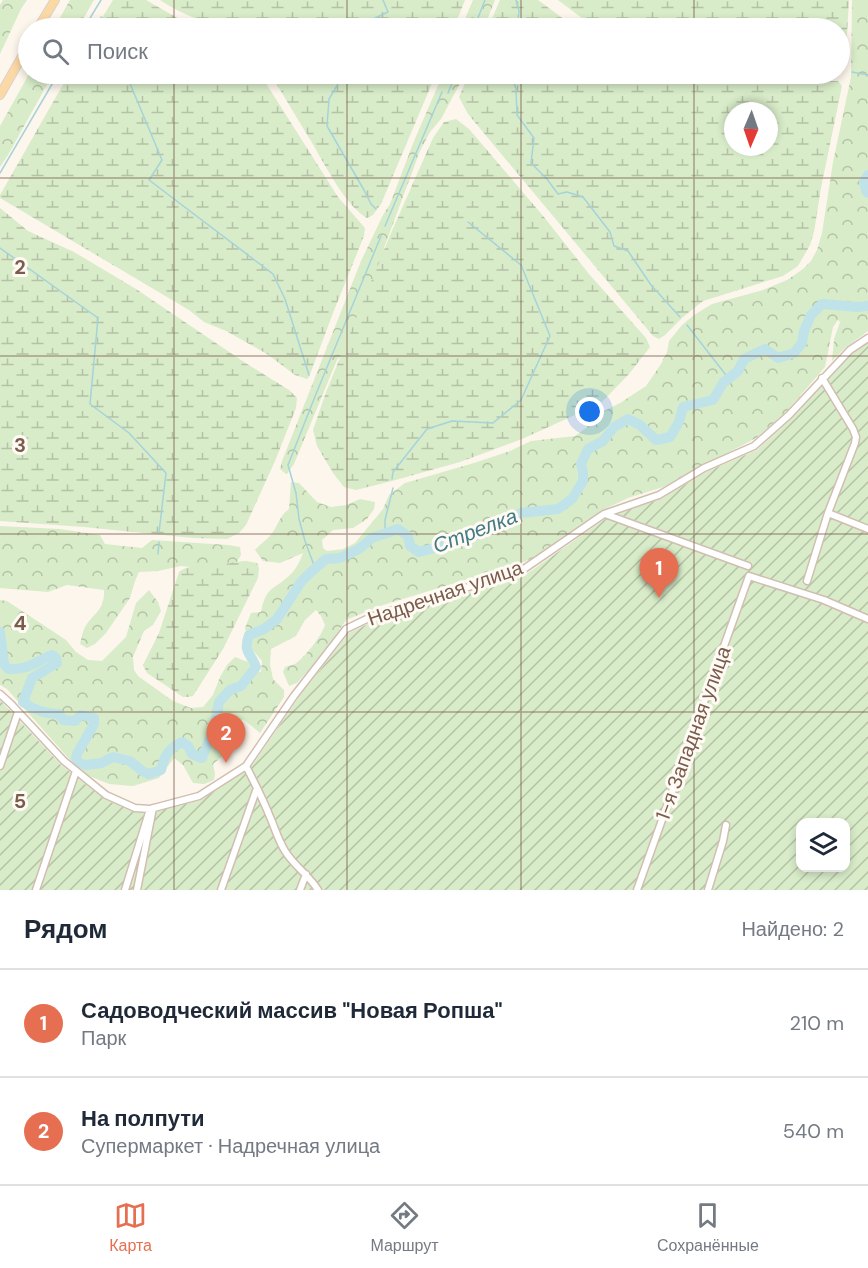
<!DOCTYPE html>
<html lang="ru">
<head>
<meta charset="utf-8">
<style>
  body { margin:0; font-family:"DM Sans",sans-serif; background:#f2f2f3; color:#1f2937 }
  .controls { position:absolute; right:18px; bottom:18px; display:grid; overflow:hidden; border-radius:12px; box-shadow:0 3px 9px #0003 }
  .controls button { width:54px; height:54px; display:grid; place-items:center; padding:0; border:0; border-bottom:2px solid #e0e1e3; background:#fff; color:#1f2937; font:30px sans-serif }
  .compass { position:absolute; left:724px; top:102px; width:54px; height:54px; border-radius:50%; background:#fff; box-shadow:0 3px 9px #0003; rotate:182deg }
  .you { position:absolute; left:590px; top:412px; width:21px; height:21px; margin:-15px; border:4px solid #fff; border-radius:50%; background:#1a73e8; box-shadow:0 0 0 9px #1a73e833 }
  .badge { display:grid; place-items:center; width:39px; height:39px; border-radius:50%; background:#e76f51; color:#fff; font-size:20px; font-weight:700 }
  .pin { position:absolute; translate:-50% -50px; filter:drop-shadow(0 2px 3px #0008) }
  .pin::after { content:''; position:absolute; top:32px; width:21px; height:18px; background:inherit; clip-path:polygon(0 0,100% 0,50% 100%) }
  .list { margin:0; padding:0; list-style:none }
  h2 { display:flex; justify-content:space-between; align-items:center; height:78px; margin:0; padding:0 24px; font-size:26px }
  h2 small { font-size:20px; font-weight:400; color:#747a83 }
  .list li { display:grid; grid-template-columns:39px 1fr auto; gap:18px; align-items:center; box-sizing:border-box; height:108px; padding:0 24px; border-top:2px solid #e0e1e3 }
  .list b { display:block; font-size:22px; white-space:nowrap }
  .list p { margin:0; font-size:20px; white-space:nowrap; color:#747a83 }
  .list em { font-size:20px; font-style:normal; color:#747a83 }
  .icon { flex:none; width:33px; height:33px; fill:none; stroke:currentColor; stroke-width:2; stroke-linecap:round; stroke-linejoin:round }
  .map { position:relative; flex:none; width:868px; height:890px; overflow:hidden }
  .search { position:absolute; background:#fff; box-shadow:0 3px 9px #0003; left:18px; right:18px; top:18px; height:66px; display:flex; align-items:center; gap:15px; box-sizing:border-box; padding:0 21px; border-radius:33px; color:#747a83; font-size:22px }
  .sheet { height:294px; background:#fff }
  nav { display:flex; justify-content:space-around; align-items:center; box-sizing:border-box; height:84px; border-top:2px solid #e0e1e3; background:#fff; font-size:16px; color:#747a83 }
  nav a { display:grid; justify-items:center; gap:3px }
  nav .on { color:#e76f51 }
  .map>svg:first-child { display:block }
</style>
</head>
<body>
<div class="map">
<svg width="868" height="890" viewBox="0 0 868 890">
  <defs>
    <pattern id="forest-crowns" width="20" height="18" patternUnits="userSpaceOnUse" patternTransform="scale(1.5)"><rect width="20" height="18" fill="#d8ecc9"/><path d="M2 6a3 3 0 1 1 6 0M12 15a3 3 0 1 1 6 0" fill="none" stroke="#b4c2a5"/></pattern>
    <pattern id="wetland-marsh" width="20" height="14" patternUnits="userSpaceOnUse" patternTransform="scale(1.5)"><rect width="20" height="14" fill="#d8ecc9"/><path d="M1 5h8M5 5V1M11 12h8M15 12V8" fill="none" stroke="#b4c2a5"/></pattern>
    <pattern id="garden-furrows" width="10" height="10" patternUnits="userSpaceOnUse" patternTransform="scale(1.5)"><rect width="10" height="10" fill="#d8ecc9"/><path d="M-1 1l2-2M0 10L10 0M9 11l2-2" fill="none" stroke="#b4c2a5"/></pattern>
  </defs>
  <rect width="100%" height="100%" fill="#fdf6ec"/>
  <!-- forest -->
  <path fill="url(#forest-crowns)" d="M3,0H27L21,9L0,54V5Z
    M70,0H94L78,28H54Z
    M473,0H495L484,28H461Z
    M852,0H868V331L845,348L832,361L834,339L840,322L838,320L833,327L825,367L786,412L756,438L663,487L628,498L605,509L563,537L538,556L521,563L383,605L346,620L326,650L297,683L289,686L283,672L285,667C288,666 292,665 295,664C305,657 321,637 325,625L321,616L316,610L305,620L296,636L271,649L270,664L273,679L284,690V697L260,733L243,719L231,738L227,752L213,764L215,774L214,780L204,784L193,783L183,765L174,758L159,778L133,786L109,784L89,776L71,761L7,689L0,685V600L7,601L66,640L76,652L88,660L102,661L126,637L136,603L149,590L158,602L161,611L153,625L144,631L133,657L134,670L138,676L173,701L191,708L203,707L213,695L220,677L227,665L235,657L248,662L251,669L261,672L262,661L249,646L245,628L251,613L261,612C266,585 275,590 291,574C297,568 300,561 303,553L280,563L263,561L255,550C260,544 265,541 270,536C278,527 278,517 289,509L291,482L299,483L317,502L331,507L346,505L360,499L375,502L374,509L367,519L353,528L333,530L322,540L323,548L327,551L343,549L355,543L383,509L389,495L405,483L474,463L510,451L531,441L575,436L586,428L602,412L620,403L646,386L661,364L667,352L669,341L682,325L694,315L712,304L763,290L787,280L803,269L811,261L817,250L822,233L833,162L851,77Z
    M29,74H53L8,155L0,167V126Z
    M443,74H465L441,119L430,132L420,151L384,248L387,256L345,352L337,360L294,464L287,474H286L280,469L282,461L361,261L383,215L390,204L414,141Z
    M0,526L60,529L100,535L105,544L142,548L152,540L228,545L240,547L241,555L237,562L212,569L181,566L158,571L139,572L135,581L130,598L106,633L95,644L87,648L80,644C81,640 82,634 84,629C91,614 105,612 104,590L67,585L48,592L0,588Z"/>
  <!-- wetland -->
  <path fill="url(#wetland-marsh)" fill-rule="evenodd" d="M113,0H146L186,23L203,28H96Z
    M160,0H465L454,28H225C199,20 183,15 160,0Z
    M500,0H538L576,28H488Z
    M558,0H849L845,68L842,72H840V28H595Z
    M69,74H260L338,197L365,228L364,236L333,313L309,377L307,379L295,375L267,354L226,331L204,322L189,310L0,198V195Z
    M270,74H436L381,204L373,215L367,218C346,206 326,167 314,146C299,122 285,97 270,74Z
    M469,74H646C671,87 705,83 732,83C768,82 803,81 838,81L842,86L821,188L814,232L810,245L798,266L783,276L703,301L682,318L665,335L659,339L653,336L468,114L459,97ZM733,111H769V147H733Z
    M456,119L469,129L544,217L589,274L646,338L650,347L629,374L602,402L575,415L522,439L460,462L392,481L356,490L344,487L333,473L317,446L313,430L326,392L391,233L433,138L444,122Z
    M0,208L28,231L74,252L136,289L247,364L289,390L297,398L296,408L275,461L246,525L239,533L227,539L193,538L84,527L0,521Z
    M246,561L257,563L259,568L258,578L223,649L193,696L188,697H183L147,673L143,665L159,633L179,572C190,563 204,568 217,566C227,564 236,561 246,561Z"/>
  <!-- garden -->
  <path fill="url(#garden-furrows)" fill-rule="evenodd" d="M868,343V890H0V700L61,765L104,799L134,812L150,813L201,800L251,767L299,697L349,633L376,620L525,575L608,517L661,499L706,472L757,450L792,418L832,372L853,353ZM800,822H846V868H800Z"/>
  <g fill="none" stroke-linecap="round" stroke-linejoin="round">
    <!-- stream -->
    <path stroke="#a5d3da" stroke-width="1.5" d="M516,0L519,11L517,28
      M101,17L105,20L108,28
      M84,28L101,0
      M365,28L369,21L388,12L383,0
      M474,28L485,0
      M840,70L841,71
      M852,72L868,75
      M126,74L162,160L149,180L273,274L285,299L309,375
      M344,74L329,99L327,126L364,190L371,204L376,209
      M511,74L516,89L517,115L534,138L531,163L547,179L558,194L567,192L583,197L610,232L614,246L628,251L651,285L680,317
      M448,93L456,74
      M0,173L58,74
      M385,226L442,92
      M0,248L98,318L90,404L129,433L166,473L159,533
      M687,325L729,379
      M392,479L393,472L427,429L452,421L493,423L521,400L550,336L521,265L468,222
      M385,533V520L393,488
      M158,554L159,542
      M315,568L305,541L299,519L296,493L288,465L316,394L381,236"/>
    <!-- river -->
    <path stroke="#bfe3e8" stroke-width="10" d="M868,175L864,182L866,191L868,193
      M0,632L4,664L8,669C29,670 34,662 52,655L56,658L57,663L32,678L23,702C34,710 46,714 59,714L63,720L75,721L81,715L94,718V724L77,754L76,758L79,763L86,765L101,763L113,757L130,761L142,771L149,774L161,770C165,755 167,750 182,742L188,746L192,754L202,758L214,728L219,702L230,690L241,686L256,667C250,652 243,652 249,635L264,629L277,619L301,582L311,572L326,559L340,558L359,549L372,538L398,529L408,536L410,546L419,552L460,541L483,533L506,522L521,513L558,509L572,499L583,481V471L581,464L588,449L603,441L614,427L628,419L640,425L656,440L670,437L679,422L683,407L713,400L723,383L738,371L744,359L765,349L778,358L794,353L802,343L804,331L811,315L822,304L858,307L868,306"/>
    <defs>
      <path id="minor" d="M822,378L853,429L856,437L855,443L828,513L868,529
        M605,514L748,566
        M807,581L828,513
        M0,694L11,704L64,761L106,795L135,808L150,809L199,796L246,766L294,696L346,629L373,616L521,571L604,514L659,495L704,468L754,446L789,415L850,350L868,338
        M0,766L18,712
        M246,766C254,782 263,799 270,817C275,828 278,840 285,851C294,866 309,875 318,890
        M36,890L76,771
        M125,890L150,809
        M137,890L153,808
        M221,890L257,788
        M300,890L306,874
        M637,890L749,576L824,600L868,619
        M708,890L723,841L726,825"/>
      <path id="major" d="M38,28L55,0
        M0,95L28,46"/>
    </defs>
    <!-- minor casing -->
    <use href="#minor" stroke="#d1beb0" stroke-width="9"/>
    <!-- major casing -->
    <use href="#major" stroke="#dad1cd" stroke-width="10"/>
    <!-- minor -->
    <use href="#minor" stroke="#fff" stroke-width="6"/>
    <!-- major -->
    <use href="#major" stroke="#fbd9a5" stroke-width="8"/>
  </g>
  <!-- grid -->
  <path fill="none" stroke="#7a5c4d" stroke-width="1.5" stroke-opacity="0.55" d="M174,0V28M347,0V28M521,0V28M694,0V28M174,74V890M347,74V890M521,74V890M694,74V890M0,178H868M0,356H868M0,534H868M0,712H868"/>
  <g text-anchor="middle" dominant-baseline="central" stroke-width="6" stroke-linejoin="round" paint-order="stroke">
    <!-- street labels -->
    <g font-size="20" fill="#7a5c4d" stroke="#fffaf3">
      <text transform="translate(445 593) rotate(-19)">Надречная улица</text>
      <text transform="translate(693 733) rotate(-70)">1-я Западная улица</text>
    </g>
    <!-- water labels -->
    <g font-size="21" font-style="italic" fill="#437c86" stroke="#fffaf3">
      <text transform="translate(475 531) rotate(-21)">Стрелка</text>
    </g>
  </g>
  <g font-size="20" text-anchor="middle" font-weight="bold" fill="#7a5c4d" stroke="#fffaf3" stroke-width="6" stroke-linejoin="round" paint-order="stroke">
    <text x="20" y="274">2</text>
    <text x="20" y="452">3</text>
    <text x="20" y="630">4</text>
    <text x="20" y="808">5</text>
  </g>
</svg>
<div class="controls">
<button><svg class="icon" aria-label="layers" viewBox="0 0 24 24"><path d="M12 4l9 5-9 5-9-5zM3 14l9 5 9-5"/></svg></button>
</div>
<svg class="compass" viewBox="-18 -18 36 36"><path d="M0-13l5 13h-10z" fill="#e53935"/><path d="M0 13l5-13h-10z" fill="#747a83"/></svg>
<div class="you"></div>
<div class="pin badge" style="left:659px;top:598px">1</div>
<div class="pin badge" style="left:226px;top:763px">2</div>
<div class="search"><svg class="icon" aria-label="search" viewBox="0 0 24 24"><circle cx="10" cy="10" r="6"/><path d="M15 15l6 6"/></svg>Поиск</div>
</div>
<section class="sheet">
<h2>Рядом<small>Найдено: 2</small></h2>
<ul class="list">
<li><span class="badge">1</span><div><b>Садоводческий массив &quot;Новая Ропша&quot;</b><p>Парк</p></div><em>210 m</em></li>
<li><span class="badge">2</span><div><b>На полпути</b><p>Супермаркет · Надречная улица</p></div><em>540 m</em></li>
</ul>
</section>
<nav>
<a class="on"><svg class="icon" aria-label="map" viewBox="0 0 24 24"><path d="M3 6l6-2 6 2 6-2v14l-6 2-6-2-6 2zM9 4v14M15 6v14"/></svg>Карта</a>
<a><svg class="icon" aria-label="directions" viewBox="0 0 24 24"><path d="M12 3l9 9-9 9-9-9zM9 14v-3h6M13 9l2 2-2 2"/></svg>Маршрут</a>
<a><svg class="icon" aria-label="saved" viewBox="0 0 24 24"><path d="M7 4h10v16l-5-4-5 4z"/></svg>Сохранённые</a>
</nav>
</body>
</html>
